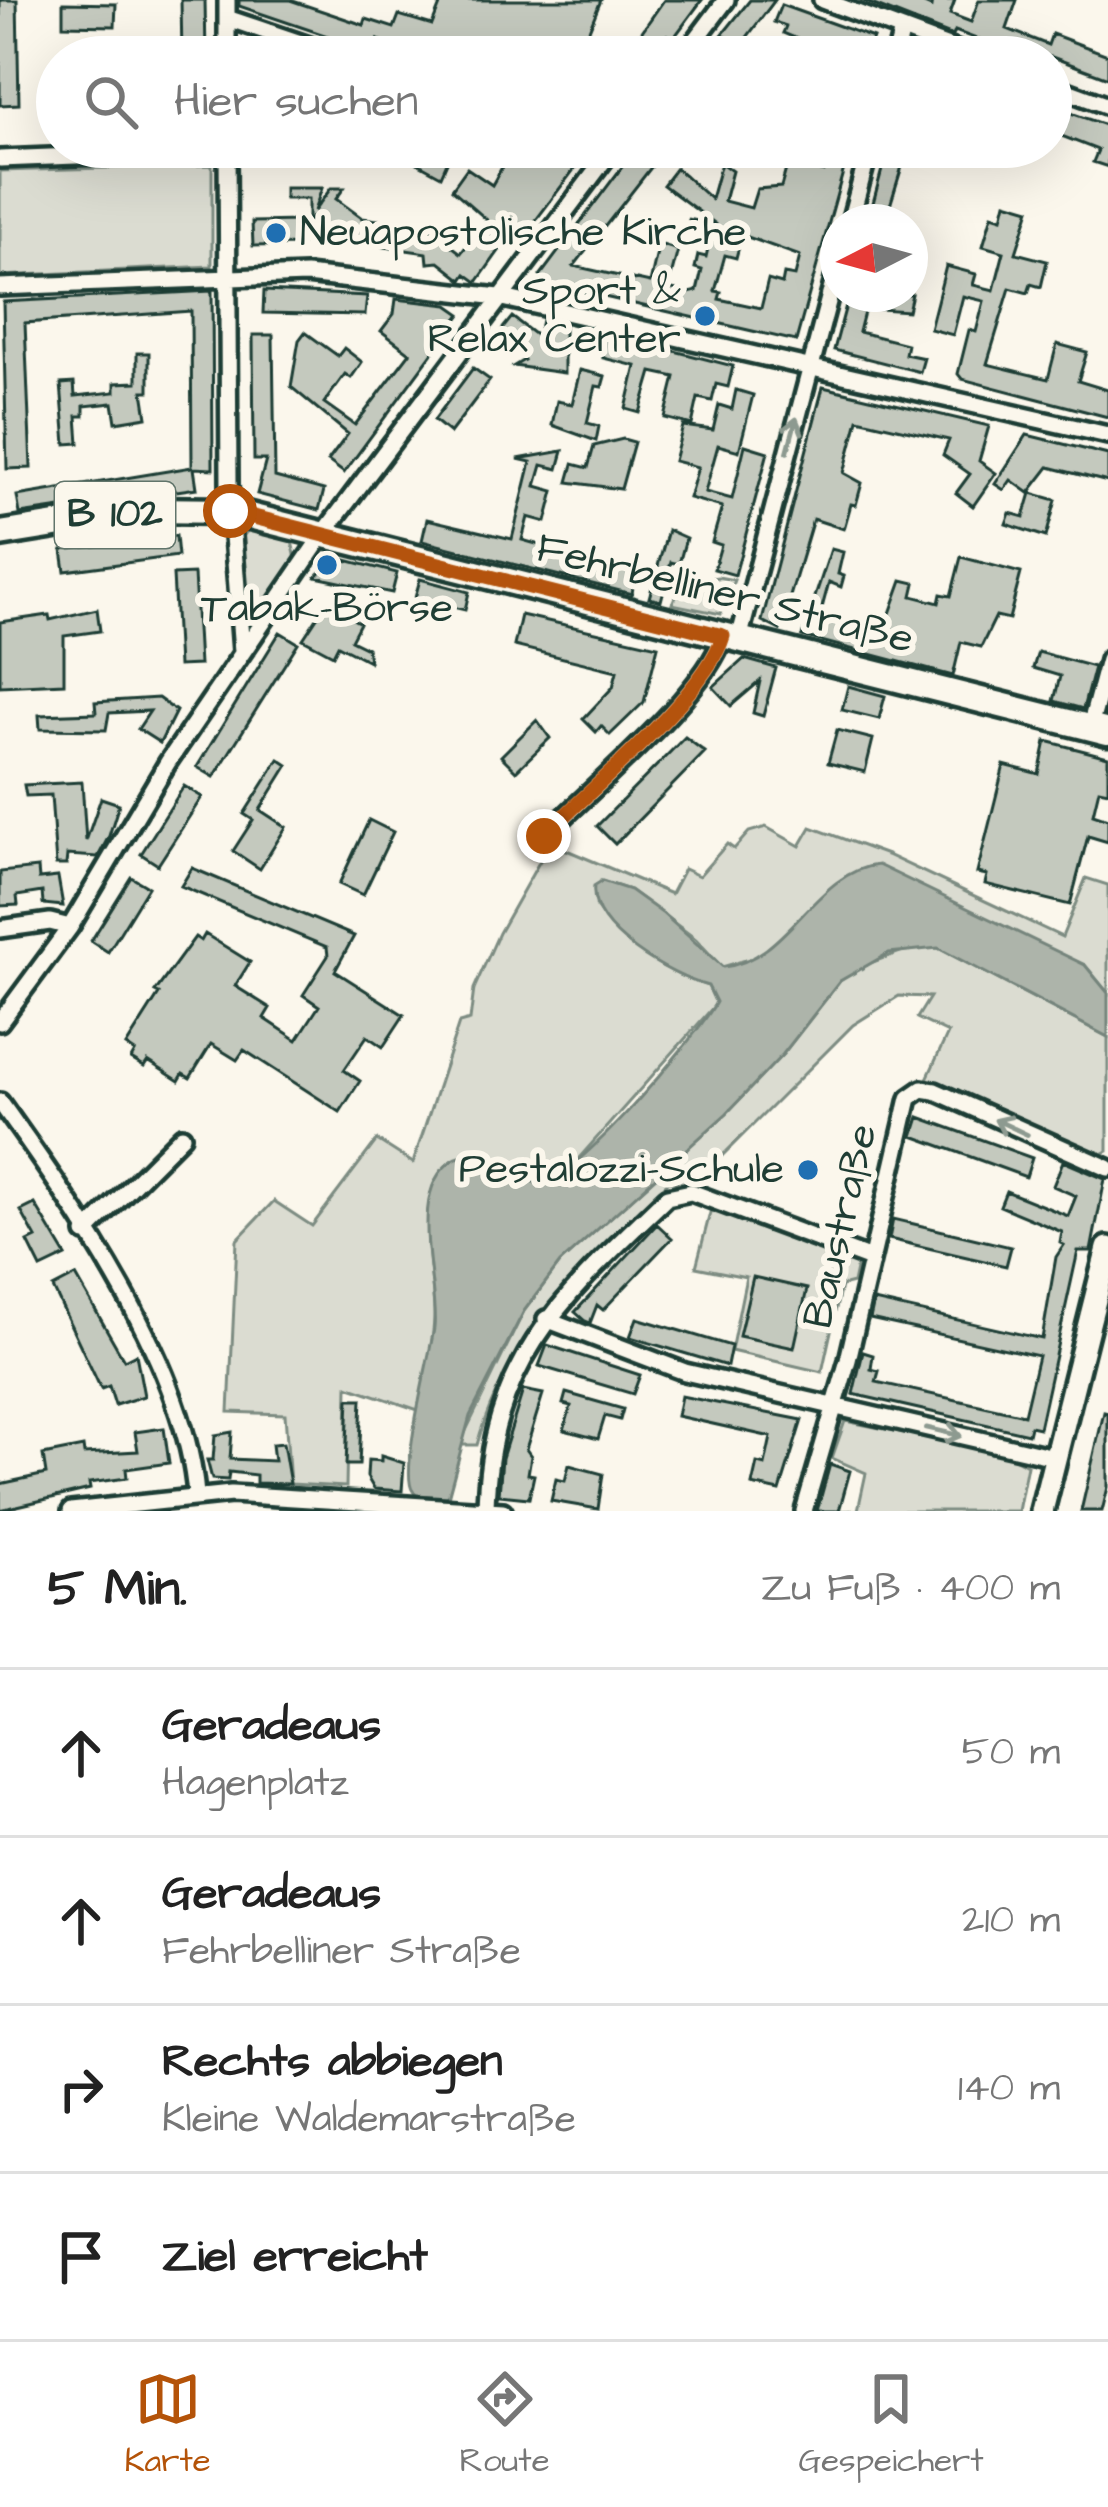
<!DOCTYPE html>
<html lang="de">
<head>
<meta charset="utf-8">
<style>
  body { margin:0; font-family:"Architects Daughter",sans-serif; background:#f2f2f2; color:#222 }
  .compass { position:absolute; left:820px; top:204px; width:108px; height:108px; border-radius:50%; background:#fff; box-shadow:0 12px 48px #0002; rotate:264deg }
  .stop { position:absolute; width:36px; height:36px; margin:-27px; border:9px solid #b45309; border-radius:50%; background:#fff }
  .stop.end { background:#b45309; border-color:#fff; box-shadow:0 3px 12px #0008 }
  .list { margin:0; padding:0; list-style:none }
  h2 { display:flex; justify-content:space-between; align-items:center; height:156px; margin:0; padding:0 48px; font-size:51px }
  h2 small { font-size:39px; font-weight:400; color:#767676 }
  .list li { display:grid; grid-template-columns:78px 1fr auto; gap:36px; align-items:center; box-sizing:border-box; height:168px; padding:0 48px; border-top:3px solid #e0e0e0 }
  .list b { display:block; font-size:45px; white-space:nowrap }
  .list p { margin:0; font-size:39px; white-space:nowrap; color:#767676 }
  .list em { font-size:39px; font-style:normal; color:#767676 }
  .icon { flex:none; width:66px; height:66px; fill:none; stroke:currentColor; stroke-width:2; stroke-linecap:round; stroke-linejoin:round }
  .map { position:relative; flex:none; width:1108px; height:1511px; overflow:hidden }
  .search { position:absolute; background:#fff; box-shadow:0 12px 48px #0002; left:36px; right:36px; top:36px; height:132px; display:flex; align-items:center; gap:30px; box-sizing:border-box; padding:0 42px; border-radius:66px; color:#767676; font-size:45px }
  .sheet { height:828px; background:#fff }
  nav { display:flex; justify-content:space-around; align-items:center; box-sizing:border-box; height:168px; border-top:3px solid #e0e0e0; background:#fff; font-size:33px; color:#767676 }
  nav a { display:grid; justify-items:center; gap:6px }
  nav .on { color:#b45309 }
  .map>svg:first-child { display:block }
</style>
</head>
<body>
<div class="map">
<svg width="1108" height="1511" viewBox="0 0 1108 1511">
  <rect width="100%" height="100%" fill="#fbf7ec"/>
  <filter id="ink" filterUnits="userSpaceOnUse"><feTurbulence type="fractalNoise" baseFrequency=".00833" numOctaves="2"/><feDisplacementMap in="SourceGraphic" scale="24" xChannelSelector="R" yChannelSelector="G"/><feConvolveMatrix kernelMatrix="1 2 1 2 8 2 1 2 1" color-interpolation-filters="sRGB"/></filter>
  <g filter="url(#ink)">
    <!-- green -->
    <path fill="#dbdcd1" stroke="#7d8c82" stroke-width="3" d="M212,165V266L0,276V171Z
      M251,526L291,537L296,559L255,618L246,614L241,539Z
      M718,577L734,580L721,614L672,604L681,582Z
      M766,827L800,846L811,827L887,855L1062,937L1086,878L1108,885V993L1085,965L834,889L763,955L722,967L696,939L630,890L601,881L596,907C621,942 667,975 708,986L716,1004L563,1176L539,1183L466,1156C404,1170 436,1277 434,1317C433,1348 424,1380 418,1410L348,1386L346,1487L290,1484L285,1414L229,1412L237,1240L274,1201L312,1226L377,1140L413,1163L459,1023L470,1020L474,989L499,933L550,843L671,894L684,869L699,876L727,844L734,849L749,832Z
      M914,947L938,948L1108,1037V1151L1100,1155L927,1079L948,1033L917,1018L930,997L899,996L853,1025L693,1185L669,1181C592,1259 506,1335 477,1445H459L524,1311L560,1263L727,1113L783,1054L840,981L859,967Z
      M711,1209L857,1264L853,1283L841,1286L822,1372L731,1351L746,1277L696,1267Z
      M845,1421L1005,1453L1027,1465L1018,1511H839L858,1510L866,1473L832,1458Z"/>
    <!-- water -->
    <path fill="#adb4aa" stroke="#74847b" stroke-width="3" d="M878,865L1085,965L1108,993V1037L938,948L889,953L840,981L783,1054L727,1113L560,1263L524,1311L470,1416L447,1501L423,1503C421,1498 416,1496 413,1491C399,1473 430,1356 434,1328C439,1284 405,1191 453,1160C479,1143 513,1181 539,1183C571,1186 700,1033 716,1002L708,986C671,976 589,931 594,886L602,881L630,890L662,913L723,967C788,961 815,871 878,865Z"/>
    <!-- building -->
    <path fill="#c4c9be" stroke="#1f3d34" stroke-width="3" fill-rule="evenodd" d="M0,0H17L19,104L0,105Z
      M181,0H205L206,57H182Z
      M239,0H290L364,25L366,19L394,28L399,15L432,25L442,0H601L578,57H478L481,50L460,42L456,57H408L410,51L378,40L375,49L357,46L239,6Z
      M664,0H702L673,39L667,35L651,57H624Z
      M750,0H775L742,44L722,35Z
      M861,0H915L931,7L932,0H955L950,14L971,22L979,0H1017L1007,29L1048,45L1052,34L1108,55V78L1052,57H1024L955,31L953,36Z
      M63,3L116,4L115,26L63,25Z
      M781,5L873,38L866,57H839L783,33L786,26L774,22Z
      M1051,106L1108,126V167L1093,162L1098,150L1051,132Z
      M388,147H436L448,160L441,176Z
      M481,147L523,155L525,147H538L534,158L553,164L565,148L582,159L518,244L509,237L477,282L466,274L462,280L439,262L428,263L427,253L344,241L312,217L308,223V199H285V188H322L314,211L331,188H344L336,199L362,218L425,226L461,253L487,220L452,189L467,168L492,185L506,160Z
      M637,147H667L574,266L650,283L659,244L678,250L668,288L689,293L697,291L702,270L695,268L698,255L706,257L711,235L688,219L717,225L663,185L676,168L711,199L721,163L732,171L724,201L751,208L757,189L781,187L788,162L781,160L785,147H804L799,165L824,172L831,147H850L796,341L543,283L540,276ZM742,235L800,256L795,276L784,274L782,284L768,280L761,308L719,299L721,292L715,291L725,255L736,258Z
      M888,147H908L885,222L869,218Z
      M1006,202L1030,209L1016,253L1047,261L1041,287L1031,284L1028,293L1010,288L987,364L1048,379L1057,344L1087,352L1078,381L1108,390V417L962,379L958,374L969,330L976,332L984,301L963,296L953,335L930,329L946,266L976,274L973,285L994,290L1004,252L983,246L992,215L1002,218Z
      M300,221L301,245L253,246L252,222Z
      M212,291L213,469L194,468L197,488L20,514L17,496L192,467L191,311L25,323L31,468L7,469L3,302Z
      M264,291L367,296L365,315L263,313Z
      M849,294H912L908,311L865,308L859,332L907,344L905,354L924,358L920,372L834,350Z
      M396,299L448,305L461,314L344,473L328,461L348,434L291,387L299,340L305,332L338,356L344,348L362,362L351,378L345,374L324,403L355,425L410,353L381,331L394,314Z
      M512,317L538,337L542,320L564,325V373L514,366L524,360L519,352L523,349L500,332Z
      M608,334L733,366L728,387L716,384L712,401L698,398L692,425L665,418L675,377L652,372L640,413L626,409L636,366L603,358Z
      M253,335H273L275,477L324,490L319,510L257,494L266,460H254Z
      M137,353H149V391H143L147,417L116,422L113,403L84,406V416H77L79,443L66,444L61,384L74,383L75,396L115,392V383L137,382Z
      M473,368L490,380L450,433L434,420Z
      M580,370L605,376L602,387L596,386L587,423L599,426L596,441L552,425L557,401L572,404Z
      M823,387L989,426L979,461L996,473L973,506L956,493L970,474L943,455L949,440L858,419L844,473L862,483L856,505L851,504L844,529L813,519L780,630L762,621Z
      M736,390L753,395L739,451L718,445L705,492L732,499L745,445L768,452L735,575L714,569L721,545L712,542L722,507L689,498L698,467L674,461L683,426L713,430L719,405L732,409Z
      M1027,435L1108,455V482L1049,467L1029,493L1011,480L1004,490L995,484Z
      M623,439L634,442L621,489L568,482L573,464L588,468L594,446Z
      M563,451L558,469L542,465L536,486L554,491L546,522L528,517L522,540L635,572L632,594L422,541L427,519L512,539L531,462L518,459Z
      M1031,493L1056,500L1046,537L1006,524L1010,513L1024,517Z
      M668,530L686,538L679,564L671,562L661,601L649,598Z
      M176,536L178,556L65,571L62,550Z
      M831,549L843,552L838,574L844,576L841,587L829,582L820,615L883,633L902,580L915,583L912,596L939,603L941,594L951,596L961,557L1021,573L1009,619L996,616L981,647L961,642L953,676L802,636Z
      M334,557L397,573L392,593L316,577Z
      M194,574L199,665L178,666L173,575Z
      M420,579L469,592L465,610L415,598Z
      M326,604L360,623L351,640L367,648L369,661L338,645L333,655L303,639Z
      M97,609L100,631L64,636V683L0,686V622L49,615L50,620Z
      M521,615L658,646L644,702L610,735L601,726L596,732L583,719L613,687L617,671L514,646Z
      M280,632L298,643L214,777L197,767Z
      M1038,652L1094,667L1083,709L1054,701L1060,676L1033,668Z
      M744,659L776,668L763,716L753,713L760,681L731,706L713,687Z
      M848,686L885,696L879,719L842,710Z
      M158,698L176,711L160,743L138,729L150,711L109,713L106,730L40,729L39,715L96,713L95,702Z
      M537,720L550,738L516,771L501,756Z
      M837,730L873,739L865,772L828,763Z
      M685,737L705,752L615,844L597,826Z
      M1046,741L1108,757V791L1099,789L1093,814L1108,819V842L1088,836L1070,905L985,884L987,875L977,873L1004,765L1039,774Z
      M279,759L288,765L260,810L286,827L260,869L233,851L253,820L244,814Z
      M82,782L86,841L101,798L119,804L109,836L98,857L67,855L66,865H56L51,795L26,796L24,785Z
      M184,786L202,797L158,865L141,854Z
      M369,820L393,832L363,895L339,884Z
      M38,868L39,879L58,877L63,906L43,904L42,892L17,896L18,905L0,906V872Z
      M192,868L354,936L335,971L404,1015L383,1047L367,1036L344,1070L360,1081L340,1112L244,1050L237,1060L211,1044L190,1078L183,1074L179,1081L148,1061L144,1067L131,1059L135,1052L126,1046L159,994L155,992L195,937L201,941L205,934L250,962L235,986L270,1008L264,1018L297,1040L319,1006L303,995L328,956L327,947L181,886Z
      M131,877L148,887L108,952L91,941Z
      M919,1117L1032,1158L1026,1177L913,1136Z
      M1063,1161L1105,1179L1091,1251H1078L1039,1428L1030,1426L1028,1434L853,1394L863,1352L873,1355L871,1369L879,1371L876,1382L1024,1415L1038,1356L870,1319L874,1301L1042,1339L1056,1257L1064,1245L1060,1243L1062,1232L1000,1206L1006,1191L1068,1216L1076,1196L1053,1186Z
      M35,1204L66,1256L41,1268L28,1242L36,1238L21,1211Z
      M893,1219L1011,1247L1006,1266L889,1239Z
      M657,1224L672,1238L603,1310L597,1305L590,1323L585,1321L575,1312Z
      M76,1276L124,1360L136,1354L144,1396L115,1405L109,1386L101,1389L53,1288Z
      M753,1277L807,1289L794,1348L739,1336Z
      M637,1318L731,1346L727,1366L630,1337Z
      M547,1345L640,1375L633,1394L539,1366Z
      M523,1390L543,1394L526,1449L531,1456L528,1474L534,1475L529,1498L499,1495L502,1458Z
      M566,1393L623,1409L620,1420L605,1416L598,1439L564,1430L571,1406L563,1404Z
      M681,1396L802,1420L780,1491L752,1485L757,1463L765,1465L771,1437L677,1416Z
      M349,1399H362L359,1465H346Z
      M1104,1412L1108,1413V1487L1102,1511H1081Z
      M164,1428L169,1463L126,1469L127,1478L89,1483L90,1489L0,1510V1484L46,1474L43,1455L83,1447L84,1454L138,1451L135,1432Z
      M232,1432L230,1459L274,1461L272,1444L283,1443L290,1484L256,1483V1475L229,1472L228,1480L212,1479L207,1460H213L215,1435Z
      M381,1456L404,1463L402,1491L374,1489L367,1477L368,1460L381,1461Z
      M830,1464L850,1471L839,1511H817Z
      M569,1465L603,1474L598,1509L551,1501L556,1479L565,1481Z"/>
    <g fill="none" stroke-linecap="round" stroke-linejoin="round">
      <defs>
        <path id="minor" d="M227,0V57
          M822,0L975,57
          M227,18L342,57
          M683,57L726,0
          M895,57L902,30
          M1051,85L1108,106
          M227,147L229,485L242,651
          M0,159L227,150
          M850,222L870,147
          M0,287L306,275L499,297L1108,435
          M739,639L838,264
          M1090,727L1108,660
          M544,837C590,789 707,693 723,636
          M0,929L50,922L70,927
          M0,1022L70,927L168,762L324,533L614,147
          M0,1102C75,1207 186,1365 196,1495
          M85,1233L182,1136
          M546,1319L685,1372L1054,1457
          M486,1509C489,1359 567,1293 667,1197L691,1192L871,1259
          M71,1511L231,1494L503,1511
          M804,1511L848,1360L909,1098L922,1089L935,1091L1108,1168"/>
        <path id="secondary" d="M1042,1511L1108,1248"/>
        <path id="primary" d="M0,534L149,510L230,511L1108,732"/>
      </defs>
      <!-- minor casing -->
      <use href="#minor" stroke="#1f3d34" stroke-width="24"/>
      <!-- secondary casing -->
      <use href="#secondary" stroke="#1f3d34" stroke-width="30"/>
      <!-- primary casing -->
      <use href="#primary" stroke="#1f3d34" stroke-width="33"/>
      <!-- minor -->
      <use href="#minor" stroke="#fbf7ec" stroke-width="15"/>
      <!-- secondary -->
      <use href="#secondary" stroke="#fbf7ec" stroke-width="21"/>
      <!-- primary -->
      <use href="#primary" stroke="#fbf7ec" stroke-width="24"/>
    </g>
    <!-- one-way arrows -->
    <defs><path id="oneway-shaft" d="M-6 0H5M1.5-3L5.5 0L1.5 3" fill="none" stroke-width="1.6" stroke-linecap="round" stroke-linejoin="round" transform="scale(3)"/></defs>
    <g stroke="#8d9a90">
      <use href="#oneway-shaft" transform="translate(792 435) rotate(-75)"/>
      <use href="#oneway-shaft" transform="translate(1011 1127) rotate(-155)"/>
      <use href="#oneway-shaft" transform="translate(944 1432) rotate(13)"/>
    </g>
  </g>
  <g fill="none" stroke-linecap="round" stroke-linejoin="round" filter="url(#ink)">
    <!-- route -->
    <path stroke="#b45309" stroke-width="15" d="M230,511L723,636C707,693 589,790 544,836"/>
  </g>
  <!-- markers -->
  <g fill="#1f6fb2" stroke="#fbf7ec" stroke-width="4.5">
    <circle cx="276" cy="233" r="12"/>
    <circle cx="705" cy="316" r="12"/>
    <circle cx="327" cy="565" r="12"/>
    <circle cx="808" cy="1170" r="12"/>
  </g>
  <g text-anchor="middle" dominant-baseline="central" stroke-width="12" stroke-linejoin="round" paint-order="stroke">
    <!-- shield labels -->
    <rect fill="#fbf7ec" stroke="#61756b" stroke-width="3" x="55" y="482" width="120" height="66" rx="9"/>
    <g font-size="39" font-weight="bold" fill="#1f3d34">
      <text x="115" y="515">B 102</text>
    </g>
    <!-- poi labels -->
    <g font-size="42" fill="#1f3d34" stroke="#fbf7ec" text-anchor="end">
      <text x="300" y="233" text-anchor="start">Neuapostolische Kirche</text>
      <text x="681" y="292">Sport &amp;<tspan x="681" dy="48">Relax Center</tspan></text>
      <text x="327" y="609" text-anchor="middle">Tabak-Börse</text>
      <text x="784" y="1170">Pestalozzi-Schule</text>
    </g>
    <!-- street labels -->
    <g font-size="42" fill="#1f3d34" stroke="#fbf7ec">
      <text transform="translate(725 594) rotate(14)">Fehrbelliner Straße</text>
      <text transform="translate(841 1226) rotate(-77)">Baustraße</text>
    </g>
  </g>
</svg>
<svg class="compass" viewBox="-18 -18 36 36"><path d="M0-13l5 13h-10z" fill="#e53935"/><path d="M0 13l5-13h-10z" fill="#767676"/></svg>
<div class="stop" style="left:230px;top:511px"></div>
<div class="stop end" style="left:544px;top:836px"></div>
<div class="search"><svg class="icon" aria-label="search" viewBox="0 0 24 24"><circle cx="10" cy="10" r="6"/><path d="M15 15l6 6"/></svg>Hier suchen</div>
</div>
<section class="sheet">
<h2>5 Min.<small>Zu Fuß · 400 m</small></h2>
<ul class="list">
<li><svg class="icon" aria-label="ahead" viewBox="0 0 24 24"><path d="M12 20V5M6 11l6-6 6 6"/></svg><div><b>Geradeaus</b><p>Hagenplatz</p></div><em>50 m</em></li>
<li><svg class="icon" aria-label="ahead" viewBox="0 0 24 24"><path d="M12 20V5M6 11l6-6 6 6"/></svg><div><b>Geradeaus</b><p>Fehrbelliner Straße</p></div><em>210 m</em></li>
<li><svg class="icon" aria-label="right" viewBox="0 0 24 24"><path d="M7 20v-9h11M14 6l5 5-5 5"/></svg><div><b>Rechts abbiegen</b><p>Kleine Waldemarstraße</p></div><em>140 m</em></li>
<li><svg class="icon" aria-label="arrive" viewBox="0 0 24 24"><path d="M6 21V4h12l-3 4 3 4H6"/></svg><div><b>Ziel erreicht</b></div></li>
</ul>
</section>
<nav>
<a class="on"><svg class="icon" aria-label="map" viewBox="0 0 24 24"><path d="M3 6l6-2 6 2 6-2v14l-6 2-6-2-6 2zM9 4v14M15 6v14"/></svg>Karte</a>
<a><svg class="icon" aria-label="directions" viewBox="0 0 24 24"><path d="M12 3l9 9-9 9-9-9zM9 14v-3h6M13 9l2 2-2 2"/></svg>Route</a>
<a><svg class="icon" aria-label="saved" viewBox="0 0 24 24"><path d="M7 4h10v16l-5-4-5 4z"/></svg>Gespeichert</a>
</nav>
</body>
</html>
